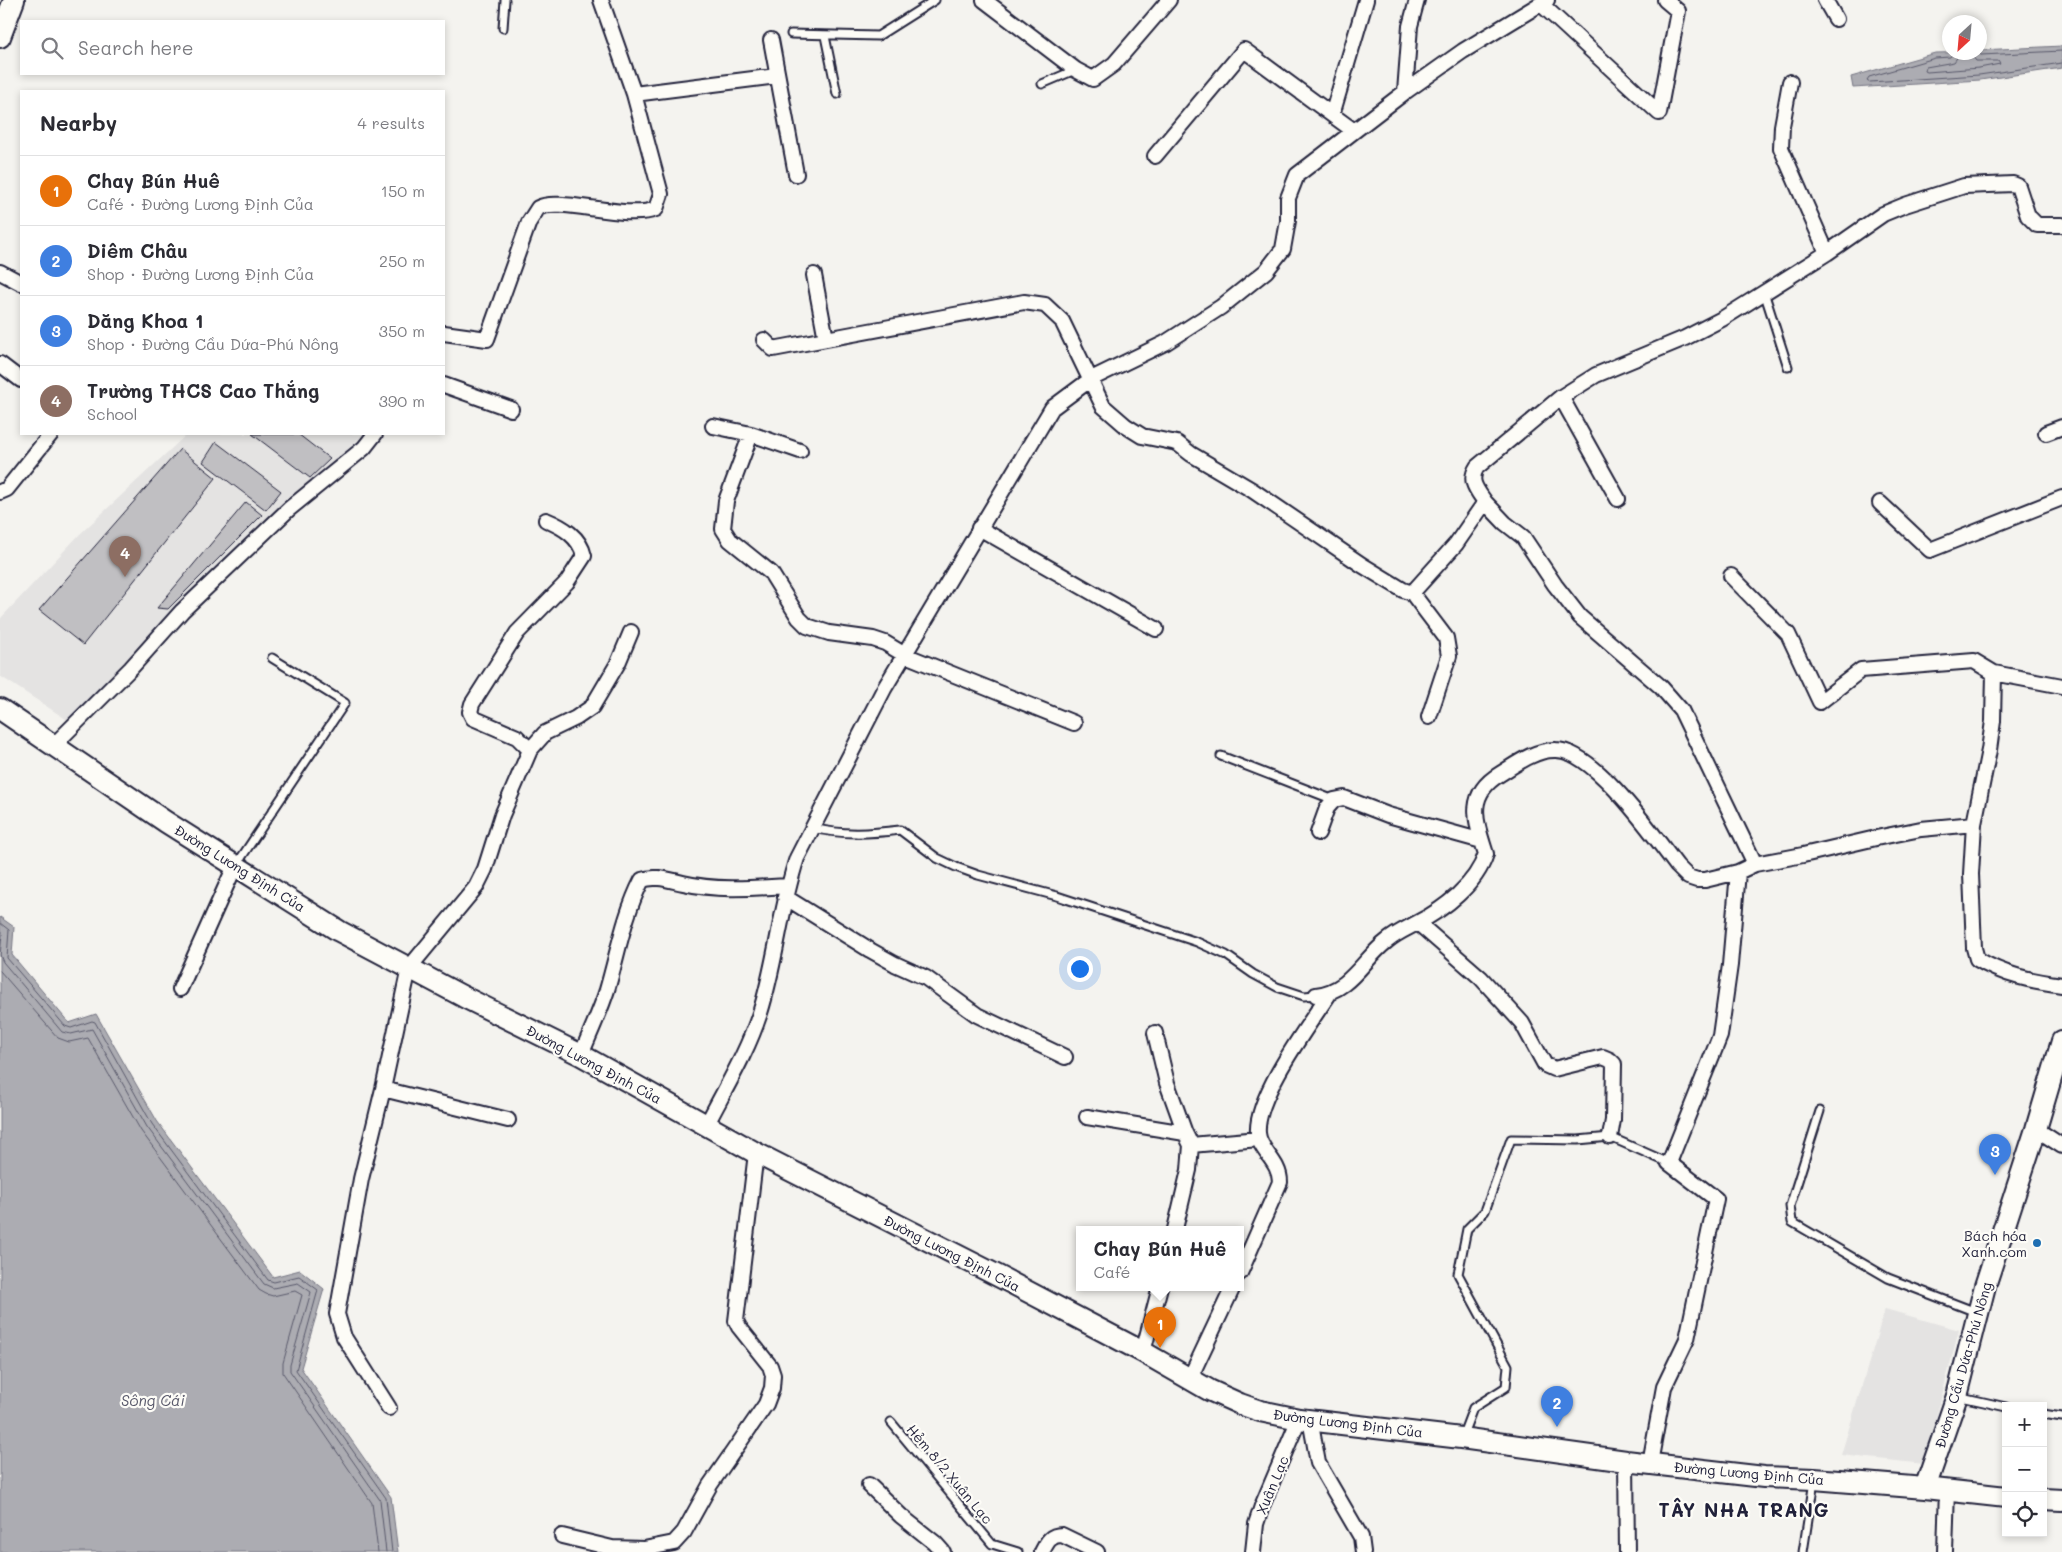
<!DOCTYPE html>
<html lang="en">
<head>
<meta charset="utf-8">
<style>
  body { margin:0; font-family:Mali,sans-serif; background:#f7f7f7; color:#2b2b33 }
  .controls { position:absolute; right:15px; bottom:15px; display:grid; overflow:hidden; border-radius:0px; box-shadow:0 2px 8px #0003 }
  .controls button { width:45px; height:45px; display:grid; place-items:center; padding:0; border:0; border-bottom:1px solid #e1e1e2; background:#fff; color:#2b2b33; font:25px sans-serif }
  .compass { position:absolute; left:1942px; top:15px; width:45px; height:45px; border-radius:50%; background:#fff; box-shadow:0 2px 8px #0003; rotate:206deg }
  .you { position:absolute; left:1079px; top:968px; width:18px; height:18px; margin:-12px; border:4px solid #fff; border-radius:50%; background:#1a73e8; box-shadow:0 0 0 8px #1a73e833 }
  .badge { display:grid; place-items:center; width:32px; height:32px; border-radius:50%; background:#111827; color:#fff; font-size:16px; font-weight:700 }
  .pin { position:absolute; translate:-50% -41px; filter:drop-shadow(0 1px 2px #0008) }
  .pin::after { content:''; position:absolute; top:26px; width:18px; height:15px; background:inherit; clip-path:polygon(0 0,100% 0,50% 100%) }
  .popup { position:absolute; left:1076px; top:1226px; width:168px; height:65px; box-sizing:border-box; display:grid; place-content:center; border-radius:0px; background:#fff; filter:drop-shadow(0 1px 4px #0005); font-size:16px; white-space:nowrap; color:#7c7c81 }
  .popup b { font-size:19px; color:#2b2b33 }
  .popup::after { content:''; position:absolute; left:50%; top:100%; margin-left:-10px; border:10px solid transparent; border-top-color:#fff }
  .list { margin:0; padding:0; list-style:none }
  h2 { display:flex; justify-content:space-between; align-items:center; height:65px; margin:0; padding:0 20px; font-size:21px }
  h2 small { font-size:16px; font-weight:400; color:#7c7c81 }
  .list li { display:grid; grid-template-columns:32px 1fr auto; gap:15px; align-items:center; box-sizing:border-box; height:70px; padding:0 20px; border-top:1px solid #e1e1e2 }
  .list b { display:block; font-size:19px; white-space:nowrap }
  .list p { margin:0; font-size:16px; white-space:nowrap; color:#7c7c81 }
  .list em { font-size:16px; font-style:normal; color:#7c7c81 }
  .icon { flex:none; width:28px; height:28px; fill:none; stroke:currentColor; stroke-width:2; stroke-linecap:round; stroke-linejoin:round }
  .map { position:relative; flex:none; width:2062px; height:1552px; overflow:hidden }
  .search { position:absolute; background:#fff; box-shadow:0 2px 8px #0003; left:20px; top:20px; width:425px; height:55px; display:flex; align-items:center; gap:12px; box-sizing:border-box; padding:0 18px; border-radius:0px; color:#7c7c81; font-size:19px }
  .panel { position:absolute; background:#fff; box-shadow:0 2px 8px #0003; left:20px; top:90px; width:425px; height:345px; border-radius:0px }
  .map>svg:first-child { display:block }
</style>
</head>
<body>
<div class="map">
<svg width="2062" height="1552" viewBox="0 0 2062 1552">
  <rect width="100%" height="100%" fill="#f4f3ef"/>
  <filter id="ink" filterUnits="userSpaceOnUse"><feTurbulence type="fractalNoise" baseFrequency=".02" numOctaves="2"/><feDisplacementMap in="SourceGraphic" scale="10" xChannelSelector="R" yChannelSelector="G"/><feConvolveMatrix kernelMatrix="1 2 1 2 8 2 1 2 1" color-interpolation-filters="sRGB"/></filter>
  <g filter="url(#ink)">
    <!-- built -->
    <path fill="#e4e3e2" d="M187,434H364L160,624L69,721L0,676V619L79,535Z
      M1885,1309L1959,1330L1924,1464L1841,1455Z"/>
    <!-- water -->
    <path fill="#acacb2" stroke="#757582" d="M2062,46V68L1980,80L1853,88L1851,77L1935,53L1980,52V50Z
      M0,917L14,927L12,955L69,1023L96,1014L157,1121L273,1277L300,1270L324,1289L301,1368L391,1497L398,1552H0Z"/>
    <g fill="none" stroke-linecap="round" stroke-linejoin="round">
      <!-- shore -->
      <path stroke="#59596b" stroke-width="1" d="M1954,52L1950,57L1935,58L1869,77L1867,80L1870,82L1979,75L2062,63
        M1961,52L1954,62L1926,67L1925,71L1927,72L1979,68L2000,64L1998,61H1976L1969,52
        M1976,52L1981,55L2062,51
        M0,923L9,930L7,958L65,1026L71,1028L92,1021L95,1022L152,1124L268,1280L274,1282L299,1276L318,1290L296,1370L386,1498L392,1552
        M0,931L2,934L0,955L3,962L62,1032L71,1034L92,1029L147,1127L264,1284L273,1288L298,1283L311,1292L290,1365V1371L380,1500L386,1552
        M0,971L58,1038L69,1042L88,1038L141,1131L259,1290L266,1294L273,1296L295,1291L302,1295L283,1363V1373L372,1503L378,1552"/>
    </g>
    <!-- building -->
    <path fill="#c0bfc2" stroke="#22223b" d="M252,434H298L330,459L310,478Z
      M216,442L281,491L266,510L203,462Z
      M180,449L216,478L83,645L39,610Z
      M246,502L262,515L168,609L157,608Z"/>
    <g fill="none" stroke-linecap="round" stroke-linejoin="round">
      <defs>
        <path id="lane" d="M503,28L505,0
          M791,34L878,36L935,0
          M825,36L837,94
          M1042,84L1075,70
          M1764,292L1788,367
          M1221,756L1334,800
          M812,828C843,835 868,834 900,830L937,858L956,867L978,875L1057,896L1197,942L1226,955L1253,974L1277,987L1304,996L1316,995
          M237,864L345,703L272,658
          M1820,1111L1790,1206L1792,1222L1888,1278L1976,1312
          M1957,1396L2006,1407
          M2043,1414L2062,1417
          M891,1422L992,1544L1018,1552
          M1462,1437L1473,1408L1506,1387L1508,1366L1458,1274L1467,1229L1485,1211L1511,1139L1578,1140L1610,1137L1669,1163
          M1803,1552L1814,1481"/>
        <path id="street" d="M984,0L1076,70L1093,79L1114,64L1169,0
          M1825,0L1836,19
          M1541,4L1659,113L1678,11L1665,0
          M771,40L796,174
          M1790,82L1782,126L1781,148L1827,253
          M1405,92L1410,26L1417,0
          M634,94L777,76
          M1332,115L1366,0
          M1155,156L1244,50L1354,131
          M0,272L21,283
          M814,275L826,339
          M444,333L487,339L529,222L538,208C558,196 626,221 656,209L661,194L634,94L601,0
          M764,340L773,349L1024,302L1045,305L1062,321L1103,406L1126,426L1142,436L1177,443L1191,454L1252,490L1362,565L1403,590L1412,593L1456,544L1485,502C1477,490 1468,481 1477,467L1561,397L1596,375L1685,338L1722,319L1827,253L1883,214L1905,205L1964,186L2013,184L2018,186L2028,216L2037,225H2062
          M0,364L21,380
          M444,385L511,409
          M1561,397L1618,499
          M713,426L751,434L726,501L723,529L730,540L771,573L799,618L807,626L829,633L873,639L885,643L905,655L1074,723
          M2046,433L2062,427
          M751,434L800,451
          M0,492L7,489L51,434
          M1485,502L1505,523L1523,537L1555,585L1580,617L1661,687L1681,710L1755,864
          M1880,503L1930,550L2062,498
          M979,528L1156,629
          M1731,576L1788,634L1820,702L1861,670L1974,661L1994,673L2062,686
          M1412,593L1446,638L1449,656L1429,717
          M54,745L131,668L182,611L289,509L364,448L375,434
          M530,750L517,737L473,718L470,712L472,704L517,633L567,582L584,556C580,537 563,527 546,520
          M1974,824L1989,750L1993,721L1994,673
          M1318,833L1327,808L1334,800L1344,798L1388,815L1482,841
          M785,897L870,950L895,964L926,978L977,1015L1065,1057
          M1418,923L1481,978L1522,1023L1545,1065L1554,1069L1603,1057L1610,1060L1614,1064L1613,1120L1610,1137
          M180,989L235,866
          M1316,995C1351,991 1362,960 1387,941C1396,933 1406,929 1417,923C1444,909 1476,885 1486,854C1476,822 1465,795 1500,774C1516,764 1536,749 1556,750C1594,750 1654,836 1677,866L1688,877L1697,880H1705L1738,872L1755,864L1803,855L1876,838L1921,829L1974,824L1971,874L1974,948L1977,959C2003,975 2032,981 2062,985
          M1155,1033L1167,1083L1185,1133L1191,1145L1189,1170L1175,1229
          M581,1055C590,1033 600,1012 607,990C618,953 624,915 642,880C655,875 669,880 683,883C717,891 753,888 788,886
          M383,1089L508,1120
          M1087,1117L1185,1133
          M706,1126C725,1089 747,1053 760,1013C776,963 780,909 797,858L884,689L1052,408L1091,379L1165,343L1221,307L1266,271L1283,249L1288,221V198L1297,175L1405,92L1463,51L1547,0
          M2036,1129L2062,1146
          M1191,1145L1259,1139
          M1240,1273L1280,1182C1280,1161 1259,1151 1258,1133C1255,1097 1308,1026 1329,994
          M1143,1352L1160,1287
          M1190,1378L1233,1287
          M389,1408L344,1337L337,1314L361,1179L383,1089L409,968L476,887L485,869L502,815L530,750L545,733L576,718L592,707L618,663L631,632
          M1310,1419L1318,1463L1361,1537L1363,1552
          M1626,1461L1627,1552
          M1650,1463L1664,1387L1687,1339L1716,1199L1669,1163L1720,1036L1730,965L1738,872
          M869,1485L901,1516L935,1543L943,1552
          M562,1536L612,1548L644,1549L674,1543L684,1532L710,1485L766,1404L772,1388L773,1375L770,1366L739,1327L736,1321L756,1153
          M1042,1552C1047,1542 1050,1535 1062,1535L1097,1552
          M1253,1552L1256,1524L1262,1506L1299,1419
          M1945,1552L1947,1489"/>
        <path id="secondary" d="M0,37L14,0
          M0,709L166,822L339,931L464,997L581,1055L756,1153L1002,1278L1143,1352L1209,1390L1240,1404L1260,1411L1299,1419L1461,1438L1626,1461L1764,1477L1814,1479L1925,1488L2006,1497
          M1925,1488L1957,1396L1985,1286L2036,1129L2062,1041
          M2043,1499L2062,1500"/>
      </defs>
      <!-- lane casing -->
      <use href="#lane" stroke="#22223b" stroke-width="11"/>
      <!-- street casing -->
      <use href="#street" stroke="#22223b" stroke-width="18"/>
      <!-- secondary casing -->
      <use href="#secondary" stroke="#22223b" stroke-width="24"/>
      <!-- lane -->
      <use href="#lane" stroke="#fdfcf7" stroke-width="7"/>
      <!-- street -->
      <use href="#street" stroke="#fdfcf7" stroke-width="14"/>
      <!-- secondary -->
      <use href="#secondary" stroke="#fdfcf7" stroke-width="20"/>
    </g>
  </g>
  <!-- markers -->
  <circle fill="#1f6fb2" stroke="#fdfcf7" stroke-width="2" cx="2037" cy="1243" r="5"/>
  <g text-anchor="middle" dominant-baseline="central" stroke-width="4.5" stroke-linejoin="round" paint-order="stroke">
    <!-- street labels -->
    <g font-size="14" fill="#22223b" stroke="#fdfcf7">
      <text transform="translate(240 868) rotate(32)">Đường Lương Định Của</text>
      <text transform="translate(594 1064) rotate(28)">Đường Lương Định Của</text>
      <text transform="translate(952 1253) rotate(27)">Đường Lương Định Của</text>
      <text transform="translate(1963 1365) rotate(-74)">Đường Cầu Dứa-Phú Nông</text>
      <text transform="translate(1348 1423) rotate(7)">Đường Lương Định Của</text>
      <text transform="translate(1749 1473) rotate(5)">Đường Lương Định Của</text>
      <text transform="translate(950 1474) rotate(50)">Hẻm 8/2 Xuân Lạc</text>
      <text transform="translate(1272 1485) rotate(-67)">Xuân Lạc</text>
    </g>
    <!-- poi labels -->
    <g font-size="14" fill="#22223b" stroke="#fdfcf7" text-anchor="end">
      <text x="2027" y="1235">Bách hóa<tspan x="2027" dy="16">Xanh.com</tspan></text>
    </g>
    <!-- water labels -->
    <g font-size="15" font-style="italic" fill="#59596b" stroke="#fdfcf7">
      <text x="153" y="1400">Sông Cái</text>
    </g>
    <!-- district labels -->
    <g font-size="19" font-weight="bold" letter-spacing="1" fill="#22223b" stroke="#fdfcf7">
      <text x="1744" y="1509">TÂY NHA TRANG</text>
    </g>
  </g>
</svg>
<div class="controls">
<button>+</button>
<button>−</button>
<button><svg class="icon" aria-label="locate" viewBox="0 0 24 24"><circle cx="12" cy="12" r="6"/><path d="M12 2v4M12 18v4M2 12h4M18 12h4"/></svg></button>
</div>
<svg class="compass" viewBox="-18 -18 36 36"><path d="M0-13l5 13h-10z" fill="#e53935"/><path d="M0 13l5-13h-10z" fill="#7c7c81"/></svg>
<div class="you"></div>
<div class="pin badge" style="left:1160px;top:1348px;background:#e8710a">1</div>
<div class="popup"><b>Chay Bún Huê</b>Café</div>
<div class="pin badge" style="left:1557px;top:1427px;background:#3f7fe0">2</div>
<div class="pin badge" style="left:1995px;top:1175px;background:#3f7fe0">3</div>
<div class="pin badge" style="left:125px;top:577px;background:#8d6e63">4</div>
<div class="search"><svg class="icon" aria-label="search" viewBox="0 0 24 24"><circle cx="10" cy="10" r="6"/><path d="M15 15l6 6"/></svg>Search here</div>
<section class="panel">
<h2>Nearby<small>4 results</small></h2>
<ul class="list">
<li><span class="badge" style="background:#e8710a">1</span><div><b>Chay Bún Huê</b><p>Café · Đường Lương Định Của</p></div><em>150 m</em></li>
<li><span class="badge" style="background:#3f7fe0">2</span><div><b>Diêm Châu</b><p>Shop · Đường Lương Định Của</p></div><em>250 m</em></li>
<li><span class="badge" style="background:#3f7fe0">3</span><div><b>Dăng Khoa 1</b><p>Shop · Đường Cầu Dứa-Phú Nông</p></div><em>350 m</em></li>
<li><span class="badge" style="background:#8d6e63">4</span><div><b>Trường THCS Cao Thắng</b><p>School</p></div><em>390 m</em></li>
</ul>
</section>
</div>
</body>
</html>
